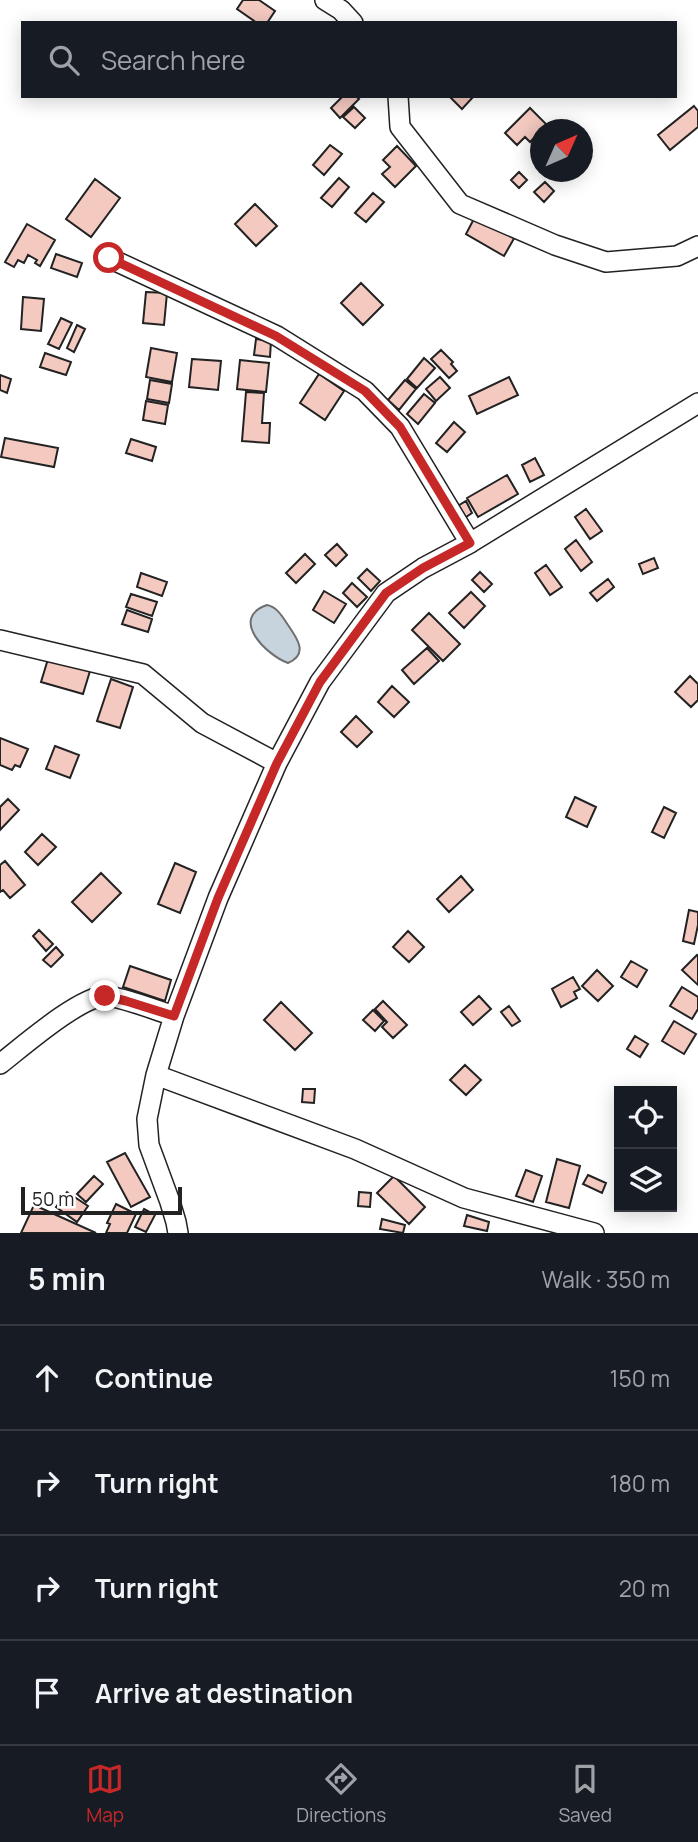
<!DOCTYPE html>
<html lang="en">
<head>
<meta charset="utf-8">
<style>
  body { margin:0; font-family:Manrope,sans-serif; background:#20242c; color:#f1f3f6 }
  .controls { position:absolute; right:21px; bottom:21px; display:grid; overflow:hidden; border-radius:0px; box-shadow:0 4px 18px #0003 }
  .controls button { width:63px; height:63px; display:grid; place-items:center; padding:0; border:0; border-bottom:2px solid #363941; background:#171b24; color:#f1f3f6; font:35px sans-serif }
  .compass { position:absolute; left:530px; top:119px; width:63px; height:63px; border-radius:50%; background:#171b24; box-shadow:0 4px 18px #0003; rotate:45deg }
  .scale { position:absolute; left:21px; bottom:18px; width:161px; box-sizing:border-box; padding-left:7px; border:4px solid #222; border-top:0; font-size:19px; line-height:24px; white-space:nowrap; color:#222; -webkit-text-stroke:5px #fff; paint-order:stroke }
  .stop { position:absolute; width:21px; height:21px; margin:-16px; border:5px solid #c62828; border-radius:50%; background:#fff }
  .stop.end { background:#c62828; border-color:#fff; box-shadow:0 2px 7px #0008 }
  .list { margin:0; padding:0; list-style:none }
  h2 { display:flex; justify-content:space-between; align-items:center; height:91px; margin:0; padding:0 28px; font-size:30px }
  h2 small { font-size:23px; font-weight:400; color:#9ea1a6 }
  .list li { display:grid; grid-template-columns:46px 1fr auto; gap:21px; align-items:center; box-sizing:border-box; height:105px; padding:0 28px; border-top:2px solid #363941 }
  .list b { display:block; font-size:26px; white-space:nowrap }
  .list em { font-size:23px; font-style:normal; color:#9ea1a6 }
  .icon { flex:none; width:38px; height:38px; fill:none; stroke:currentColor; stroke-width:2; stroke-linecap:round; stroke-linejoin:round }
  .map { position:relative; flex:none; width:698px; height:1233px; overflow:hidden }
  .search { position:absolute; background:#171b24; box-shadow:0 4px 18px #0003; left:21px; right:21px; top:21px; height:77px; display:flex; align-items:center; gap:18px; box-sizing:border-box; padding:0 24px; border-radius:0px; color:#9ea1a6; font-size:26px }
  .sheet { height:511px; background:#171b24 }
  nav { display:flex; justify-content:space-around; align-items:center; box-sizing:border-box; height:98px; border-top:2px solid #363941; background:#171b24; font-size:19px; color:#9ea1a6 }
  nav a { display:grid; justify-items:center; gap:4px }
  nav .on { color:#c62828 }
  .map>svg:first-child { display:block }
</style>
</head>
<body>
<div class="map">
<svg width="698" height="1233" viewBox="0 0 698 1233">
  <rect width="100%" height="100%" fill="#fff"/>
  <!-- water -->
  <path fill="#c7d3dd" stroke="#6f6f6f" stroke-width="2" d="M267,605C277,607 282,616 288,625C297,638 309,654 288,663C266,655 229,618 267,605Z"/>
  <!-- building -->
  <path fill="#f3c9c0" stroke="#222" stroke-width="2" d="M243,0H259L275,11L267,23H257L237,9Z
    M343,96H356L359,99L340,118L331,108Z
    M449,96H474L462,109Z
    M694,106L698,111V127L670,150L658,135Z
    M354,107L365,118L355,128L343,117Z
    M530,108L547,125L540,130V132L530,142L525,137L517,145L505,133Z
    M330,145L342,154L324,175L313,165Z
    M397,146L416,166L395,187L382,174L390,167L383,160Z
    M519,172L527,180L519,188L511,180Z
    M339,178L349,187L332,207L321,198Z
    M95,179L120,198L91,237L66,219Z
    M545,182L554,191L544,202L534,192Z
    M373,193L384,202L366,222L355,213Z
    M255,204L277,226L256,246L235,224Z
    M477,213L516,235L504,256L466,234Z
    M27,224L55,240L40,266L35,263L37,260L28,255L24,263L18,260L14,267L5,262Z
    M56,254L82,263L77,277L51,268Z
    M361,283L383,305L363,325L341,303Z
    M146,292L167,293L164,325L143,323Z
    M23,297L44,299L41,331L21,329Z
    M61,318L72,323L59,349L48,344Z
    M77,325L85,329L74,352L67,348Z
    M256,339L271,341L270,357L254,355Z
    M151,348L177,353L172,382L146,377Z
    M441,350L453,362L451,364L457,371L449,378L431,359Z
    M45,353L71,362L66,375L40,367Z
    M424,358L435,368L417,388L407,379Z
    M192,359L221,361L218,390L189,387Z
    M240,360L269,363L266,392L237,389Z
    M319,374L344,391L325,420L300,403Z
    M0,375L11,379L7,393L0,390Z
    M440,377L450,388L436,401L426,389Z
    M509,377L518,395L477,414L469,396Z
    M150,380L172,384L169,403L147,399Z
    M405,380L416,389L399,410L388,400Z
    M246,392L264,393L262,423H270L269,443L242,441Z
    M424,394L435,403L418,424L407,414Z
    M146,401L168,405L165,424L143,420Z
    M454,422L465,432L447,452L436,443Z
    M5,438L58,448L54,467L1,457Z
    M131,439L156,447L152,461L126,453Z
    M535,458L544,475L530,482L522,465Z
    M507,475L518,494L478,517L467,498Z
    M466,501L472,513L463,519L456,507Z
    M586,509L602,531L590,539L575,517Z
    M576,540L592,562L581,571L565,549Z
    M337,544L347,555L336,566L325,555Z
    M305,554L315,564L296,583L286,573Z
    M654,558L658,568L643,574L639,564Z
    M546,565L562,587L550,595L535,573Z
    M367,569L380,581L371,591L358,578Z
    M480,572L492,584L484,592L472,580Z
    M141,573L167,582L162,596L137,587Z
    M608,579L614,587L597,601L590,593Z
    M352,583L367,597L357,607L343,593Z
    M324,591L346,604L334,623L313,610Z
    M471,592L485,606L464,628L449,613Z
    M131,594L157,602L152,616L126,607Z
    M127,610L152,619L148,632L122,624Z
    M429,613L460,644L443,661L412,630Z
    M427,648L439,661L414,684L402,670Z
    M48,659L90,671L83,694L41,682Z
    M690,676L698,684V700L691,707L675,692Z
    M111,679L133,687L120,728L97,721Z
    M392,686L409,702L394,717L378,702Z
    M356,716L372,732L357,747L341,732Z
    M0,738L28,749L20,767L15,765L12,770L0,765Z
    M55,746L79,755L70,778L46,769Z
    M575,797L596,807L587,827L566,817Z
    M8,799L19,810L0,830V807Z
    M664,807L676,813L664,838L652,832Z
    M42,834L56,847L38,865L25,852Z
    M5,861L25,885L10,898L3,890L0,892V865Z
    M175,863L196,872L180,913L158,904Z
    M101,873L121,893L92,922L72,902Z
    M461,876L473,890L449,912L437,899Z
    M689,910L698,912V925L694,944L683,941Z
    M39,930L53,944L46,951L33,936Z
    M408,931L424,947L409,962L393,947Z
    M56,947L63,955L51,967L43,960Z
    M697,955L698,956V985L682,970Z
    M631,961L647,970L637,987L621,977Z
    M130,966L171,980L165,1001L123,987Z
    M597,970L613,986L598,1001L582,986Z
    M573,977L580,989L574,992L577,998L561,1007L552,989Z
    M682,987L698,997V1009L692,1019L670,1006Z
    M479,996L491,1009L473,1025L461,1012Z
    M383,1001L407,1025L393,1038L382,1027L387,1022L375,1009Z
    M281,1002L312,1033L295,1050L264,1020Z
    M509,1006L520,1021L512,1026L501,1012Z
    M373,1010L384,1021L375,1031L363,1020Z
    M674,1021L696,1034L684,1054L662,1041Z
    M635,1036L648,1044L640,1057L627,1049Z
    M465,1065L481,1080L466,1095L450,1080Z
    M303,1089H315L314,1103L302,1102Z
    M125,1153L150,1197L131,1207L107,1162Z
    M557,1159L580,1166L569,1208L546,1202Z
    M526,1170L542,1176L533,1202L516,1196Z
    M588,1175L606,1183L602,1193L583,1184Z
    M94,1176L103,1184L86,1202L77,1194Z
    M394,1176L425,1207L409,1224L377,1193Z
    M67,1192L88,1206L77,1222L56,1207Z
    M359,1192L371,1193L370,1207L358,1206Z
    M116,1204L136,1214L127,1233H106L110,1224L107,1223Z
    M34,1205L96,1233H21Z
    M144,1209L155,1215L146,1232L135,1227Z
    M467,1215L489,1222L487,1231L464,1226Z
    M382,1219L405,1225L403,1233L380,1229Z"/>
  <g fill="none" stroke-linecap="round" stroke-linejoin="round">
    <defs>
      <path id="minor" d="M325,0L341,10L353,23
        M398,96L400,127L460,204L555,245L606,262L677,256L698,246
        M109,258L277,336L365,391L400,427L470,543
        M0,640L143,674L202,723L277,763
        M0,1064C22,1047 79,997 105,996C120,996 158,1011 174,1016
        M156,1075L355,1149L464,1198L594,1233
        M178,1233L176,1222L170,1202L149,1145L147,1119L156,1075L174,1016L218,898L277,763L320,682L386,593L423,568L470,543L698,403"/>
    </defs>
    <!-- minor casing -->
    <use href="#minor" stroke="#222" stroke-width="22"/>
    <!-- minor -->
    <use href="#minor" stroke="#fff" stroke-width="19"/>
  </g>
  <g fill="none" stroke-linecap="round" stroke-linejoin="round">
    <!-- route -->
    <path stroke="#c62828" stroke-width="9" d="M105,996L126,1001L174,1016L218,898L277,763L320,682L386,593L423,568L470,543L400,427L365,391L276,336L109,258"/>
  </g>
</svg>
<div class="controls">
<button><svg class="icon" aria-label="locate" viewBox="0 0 24 24"><circle cx="12" cy="12" r="6"/><path d="M12 2v4M12 18v4M2 12h4M18 12h4"/></svg></button>
<button><svg class="icon" aria-label="layers" viewBox="0 0 24 24"><path d="M12 4l9 5-9 5-9-5zM3 14l9 5 9-5"/></svg></button>
</div>
<svg class="compass" viewBox="-18 -18 36 36"><path d="M0-13l5 13h-10z" fill="#e53935"/><path d="M0 13l5-13h-10z" fill="#9ea1a6"/></svg>
<div class="scale">50 m</div>
<div class="stop" style="left:109px;top:258px"></div>
<div class="stop end" style="left:105px;top:996px"></div>
<div class="search"><svg class="icon" aria-label="search" viewBox="0 0 24 24"><circle cx="10" cy="10" r="6"/><path d="M15 15l6 6"/></svg>Search here</div>
</div>
<section class="sheet">
<h2>5 min<small>Walk · 350 m</small></h2>
<ul class="list">
<li><svg class="icon" aria-label="ahead" viewBox="0 0 24 24"><path d="M12 20V5M6 11l6-6 6 6"/></svg><div><b>Continue</b></div><em>150 m</em></li>
<li><svg class="icon" aria-label="right" viewBox="0 0 24 24"><path d="M7 20v-9h11M14 6l5 5-5 5"/></svg><div><b>Turn right</b></div><em>180 m</em></li>
<li><svg class="icon" aria-label="right" viewBox="0 0 24 24"><path d="M7 20v-9h11M14 6l5 5-5 5"/></svg><div><b>Turn right</b></div><em>20 m</em></li>
<li><svg class="icon" aria-label="arrive" viewBox="0 0 24 24"><path d="M6 21V4h12l-3 4 3 4H6"/></svg><div><b>Arrive at destination</b></div></li>
</ul>
</section>
<nav>
<a class="on"><svg class="icon" aria-label="map" viewBox="0 0 24 24"><path d="M3 6l6-2 6 2 6-2v14l-6 2-6-2-6 2zM9 4v14M15 6v14"/></svg>Map</a>
<a><svg class="icon" aria-label="directions" viewBox="0 0 24 24"><path d="M12 3l9 9-9 9-9-9zM9 14v-3h6M13 9l2 2-2 2"/></svg>Directions</a>
<a><svg class="icon" aria-label="saved" viewBox="0 0 24 24"><path d="M7 4h10v16l-5-4-5 4z"/></svg>Saved</a>
</nav>
</body>
</html>
